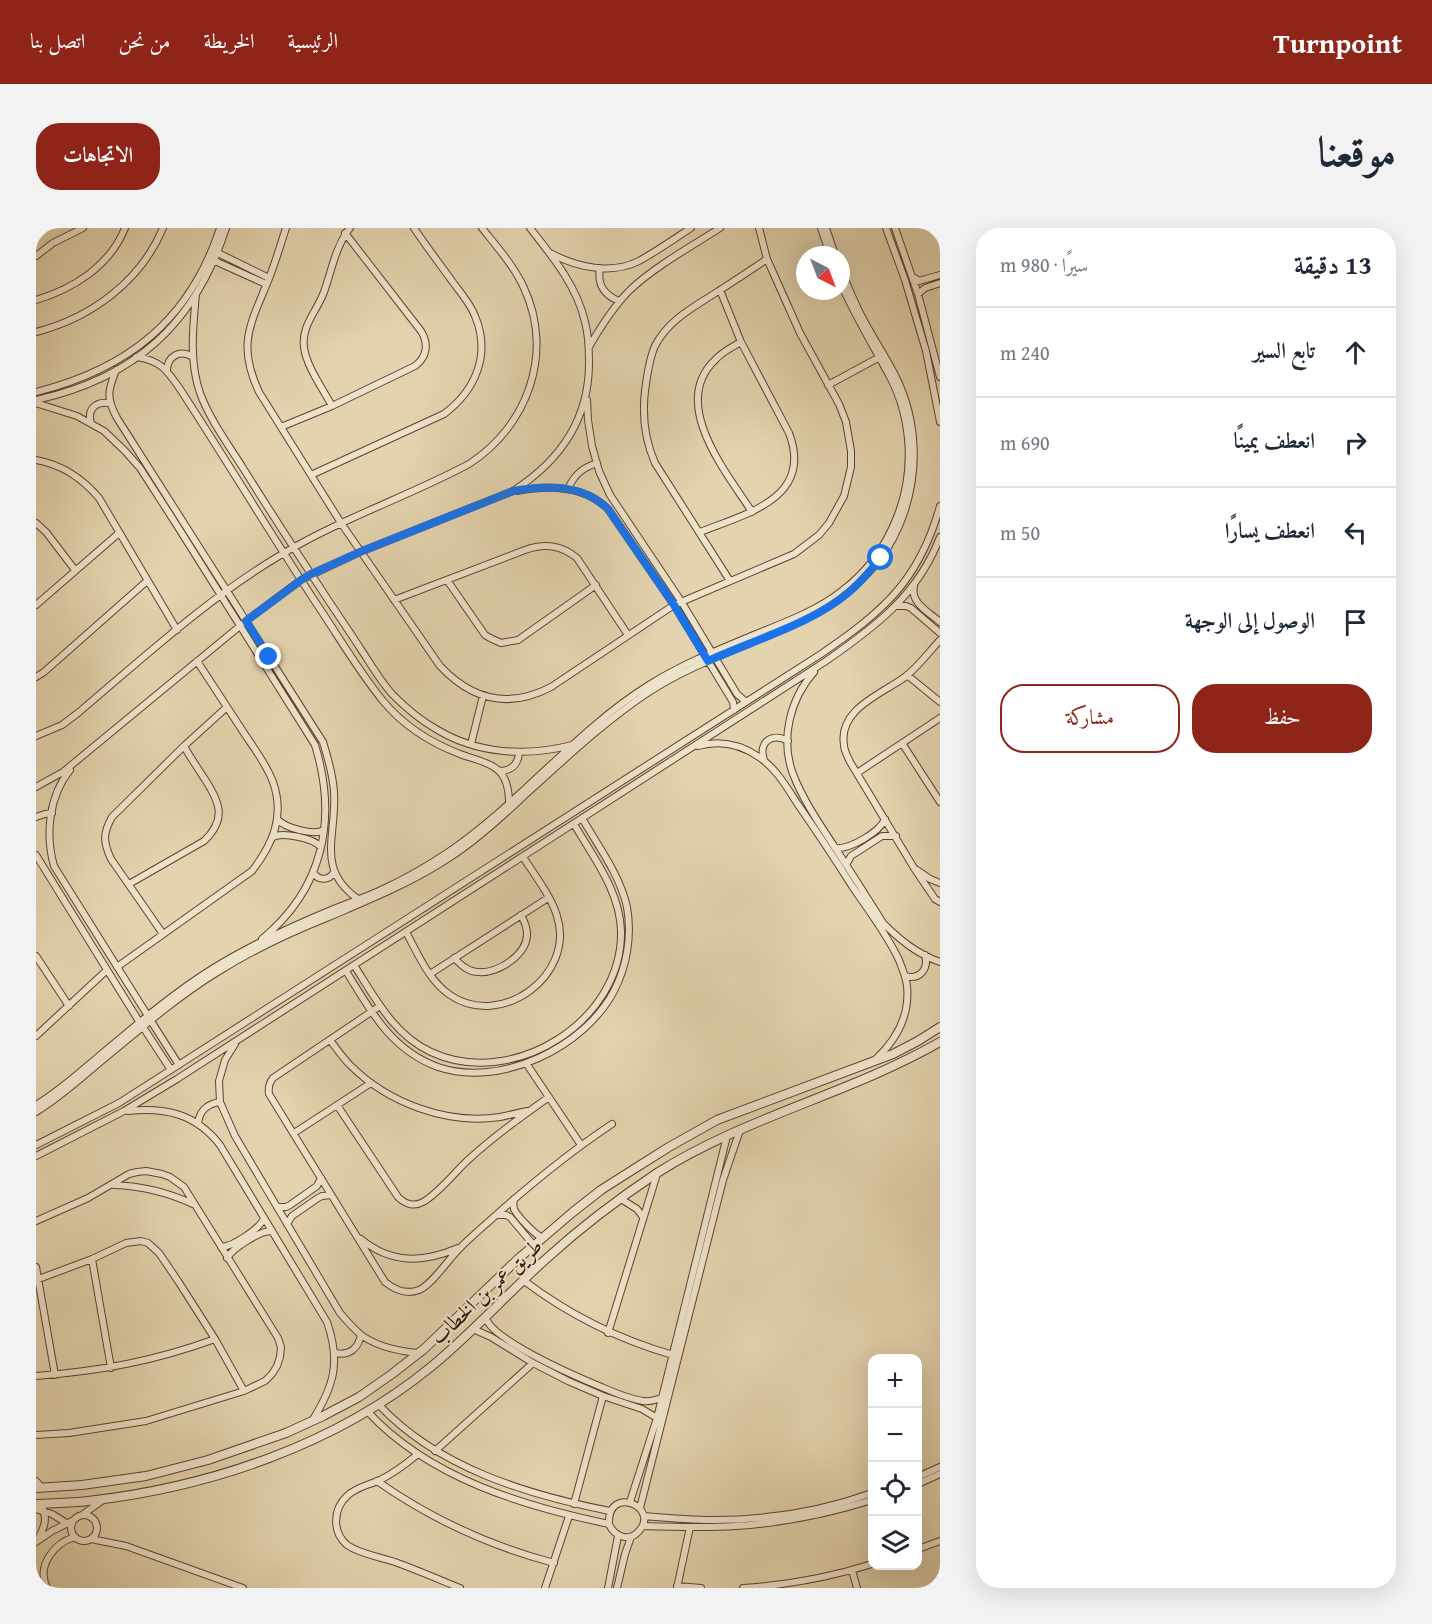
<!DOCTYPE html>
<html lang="ar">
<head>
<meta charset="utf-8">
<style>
  body { margin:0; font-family:"Gentium Book Plus",Amiri,serif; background:#f2f2f3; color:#1f2937; direction:rtl }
  .controls { position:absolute; right:18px; bottom:18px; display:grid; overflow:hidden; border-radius:12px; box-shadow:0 6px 24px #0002 }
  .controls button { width:54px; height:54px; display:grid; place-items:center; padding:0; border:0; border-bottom:2px solid #e0e1e3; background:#fff; color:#1f2937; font:30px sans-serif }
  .compass { position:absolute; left:760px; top:18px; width:54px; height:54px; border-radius:50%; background:#fff; box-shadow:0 6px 24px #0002; rotate:138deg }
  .stop { position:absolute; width:18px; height:18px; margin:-14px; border:4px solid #1a73e8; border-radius:50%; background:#fff }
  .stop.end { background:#1a73e8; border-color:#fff; box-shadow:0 2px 6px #0008 }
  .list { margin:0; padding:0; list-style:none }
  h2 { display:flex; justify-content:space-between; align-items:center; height:78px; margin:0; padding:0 24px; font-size:26px }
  h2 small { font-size:20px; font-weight:400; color:#747a83 }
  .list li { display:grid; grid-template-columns:39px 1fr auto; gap:18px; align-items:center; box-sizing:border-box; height:90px; padding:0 24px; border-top:2px solid #e0e1e3 }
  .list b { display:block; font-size:22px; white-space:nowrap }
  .list em { font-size:20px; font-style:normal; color:#747a83 }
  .actions { display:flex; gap:12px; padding:18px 24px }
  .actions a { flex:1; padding:14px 0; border:2px solid #8f2418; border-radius:24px; text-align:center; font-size:21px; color:#8f2418 }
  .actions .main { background:#8f2418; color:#fff }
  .icon { flex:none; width:33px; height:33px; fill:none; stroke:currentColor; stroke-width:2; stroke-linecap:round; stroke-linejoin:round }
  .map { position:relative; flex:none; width:904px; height:1360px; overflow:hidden; direction:ltr; border-radius:24px }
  header { display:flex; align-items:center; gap:36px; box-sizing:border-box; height:84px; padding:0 30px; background:#8f2418; color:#fff }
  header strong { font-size:28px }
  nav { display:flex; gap:33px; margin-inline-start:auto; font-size:21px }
  .intro { display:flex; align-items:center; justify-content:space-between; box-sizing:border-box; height:144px; padding:0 36px }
  h1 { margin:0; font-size:42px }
  .button { padding:15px 27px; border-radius:24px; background:#8f2418; color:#fff; font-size:21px; font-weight:700 }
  main { display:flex; gap:36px; padding:0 36px }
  aside { flex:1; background:#fff; border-radius:24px; box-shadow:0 6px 24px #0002 }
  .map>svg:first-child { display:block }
</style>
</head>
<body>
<header>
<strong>Turnpoint</strong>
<nav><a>الرئيسية</a><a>الخريطة</a><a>من نحن</a><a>اتصل بنا</a></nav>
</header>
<div class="intro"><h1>موقعنا</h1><a class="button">الاتجاهات</a></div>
<main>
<aside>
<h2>13 دقيقة<small>سيرًا · 980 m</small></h2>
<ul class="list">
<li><svg class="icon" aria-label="ahead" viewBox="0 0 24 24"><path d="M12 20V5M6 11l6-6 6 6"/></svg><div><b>تابع السير</b></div><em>240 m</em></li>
<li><svg class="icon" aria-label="right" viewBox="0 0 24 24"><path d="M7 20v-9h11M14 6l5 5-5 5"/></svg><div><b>انعطف يمينًا</b></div><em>690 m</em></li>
<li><svg class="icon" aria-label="left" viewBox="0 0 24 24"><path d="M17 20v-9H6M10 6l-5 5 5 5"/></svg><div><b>انعطف يسارًا</b></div><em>50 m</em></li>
<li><svg class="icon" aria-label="arrive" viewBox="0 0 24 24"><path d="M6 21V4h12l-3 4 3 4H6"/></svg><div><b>الوصول إلى الوجهة</b></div></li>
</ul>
<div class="actions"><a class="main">حفظ</a><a>مشاركة</a></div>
</aside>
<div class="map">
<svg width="904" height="1360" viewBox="0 0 904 1360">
  <rect width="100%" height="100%" fill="#e3d3ae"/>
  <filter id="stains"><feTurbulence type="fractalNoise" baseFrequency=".00333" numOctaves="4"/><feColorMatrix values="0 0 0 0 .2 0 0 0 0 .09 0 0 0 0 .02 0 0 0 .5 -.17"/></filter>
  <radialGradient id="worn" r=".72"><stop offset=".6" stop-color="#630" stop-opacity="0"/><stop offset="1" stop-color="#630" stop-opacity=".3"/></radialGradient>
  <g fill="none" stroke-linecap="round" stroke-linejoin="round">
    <defs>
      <path id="minor" d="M250,0C244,18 239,36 232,53C214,97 201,117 223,164L305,295L404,438C436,472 473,481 515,459L638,377L758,326L783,307L793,295L808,268L815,239V223L810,194L803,176L764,105L731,31L723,0
        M785,0L794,27
        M790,0L799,27
        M850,0L869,52L890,123L904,194
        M859,0L882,66L904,149
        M182,25L233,50
        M516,26C541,39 575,47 603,33C621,23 638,11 655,0
        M0,28L17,15L47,0
        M179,33L230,56
        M564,40C561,57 568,67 583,73
        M877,49L883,53L904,47
        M160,66C157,99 153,133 164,165C174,192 192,216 207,240C232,280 257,319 283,358C297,380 312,401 326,423C336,438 345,454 357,467C370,480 384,492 400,501C441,526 490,529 536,517
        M882,66L889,60L904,55
        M0,72C37,61 74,38 89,0
        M0,104C55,90 105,53 127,0
        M705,114C696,119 686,124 679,132C633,176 691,245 716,284
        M553,119C565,98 577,79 594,62C618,39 656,18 684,0
        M100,129C124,132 131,142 144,161C193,236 238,312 288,387C307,416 325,446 347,473C367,497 395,515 424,526C436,531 452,533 462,542C471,550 473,564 473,575
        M80,142C72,162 70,170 81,190L287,514C292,530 297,547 298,564C301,607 279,641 322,671
        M131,143C131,128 144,121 157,129
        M792,157L842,130
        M0,164C92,141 154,92 184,0
        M0,172C99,150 159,96 190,0
        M551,172L552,192L556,218L563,243L574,267L645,373L701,466L710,474
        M0,175L41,188L68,203L89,223L104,240L140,296L279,517C302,592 287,661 226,711
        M296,178C287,161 270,138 268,119C265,98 281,83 288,64C296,42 299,19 314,0
        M55,195C51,182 59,173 73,175
        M245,199L296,178L379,138C391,129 393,116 385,103L309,5
        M0,232C27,237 46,250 63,270L141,402
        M275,247L408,186C440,162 455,126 439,88C434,75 424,64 416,53C403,35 390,18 378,0
        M532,261C538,247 546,240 561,235
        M481,263C512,257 548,257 572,281L638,377L697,474L698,482
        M0,295L10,304L39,342
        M664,304C710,286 778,270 753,205L705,114L684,62
        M411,352L449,407L454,410L465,415L482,412L560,357
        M694,353L619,235C609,212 606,188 609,163C611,148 613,131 619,118C632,92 658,79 681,64C698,53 715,42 731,31
        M878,358C874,375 893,384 904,394
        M358,372L489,322C509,315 525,317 541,330L592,407
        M0,377L83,305
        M860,378H870L875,380L904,405
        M904,412C893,424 882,439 869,449C846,466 802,481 808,517C808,523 812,529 814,534L878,640L899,671L904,674
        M778,444C754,471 744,511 757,546C767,572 783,595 798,618C814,643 831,669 847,695C864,712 881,726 904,734
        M871,447L904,474
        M0,449L8,444L111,353
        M0,508L26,497L42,485C108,429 173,369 248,325C307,290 373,268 433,236C492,198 518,125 488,60C478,38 461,19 446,0
        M866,515L904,574
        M435,516L447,468
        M662,518C684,512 704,516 723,529C741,541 751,560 763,578C781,604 799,631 816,658C832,682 851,706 863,732C866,740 870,749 871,758C874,787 860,812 840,831
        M728,532C722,514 736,504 752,513
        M34,542C13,568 9,606 18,638L112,788
        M463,543C475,543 482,537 483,525
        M821,545L904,490
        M0,559L27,544L210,393L265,352L324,324L477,263C524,233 553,192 553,135C553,122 553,108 549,94C541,58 516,28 494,0
        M0,589L9,586L16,585
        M241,591C249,600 278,608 288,602
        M237,609C247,604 277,610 285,619
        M799,620C813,622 844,604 849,591
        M0,627L104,795
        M810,637L815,628L846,608H860
        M881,642L894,651L904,655
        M277,644C282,653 293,653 298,644
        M93,656L168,613C191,591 184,574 168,550C161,539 154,529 148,518
        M370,704C382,726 393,753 414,767C465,802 540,747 521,688C515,668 498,646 487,629
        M127,706L75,631C67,614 67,605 76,589L148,518L191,479
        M0,728L33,778
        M418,730C425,737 432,744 443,744C462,746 492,726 491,705C491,698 488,693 485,687
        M318,737C339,770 358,807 395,824C477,862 587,793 585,703C584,663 557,629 538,596
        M81,739L216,643C237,616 249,588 237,554C230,535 217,519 206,502C191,479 176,456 161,433
        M310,743C334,782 355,822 402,839C464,860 548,820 578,763C591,738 596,708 591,679C584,647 562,618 546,590
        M394,746L512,670
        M869,748C883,752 893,742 889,727
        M344,778L237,850C233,855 232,859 233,866L349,1054C359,1062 370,1067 383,1062C397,1056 413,1030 425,1019C436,1008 448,998 459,988C496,955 534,924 576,896
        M115,793L143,837
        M107,799L135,842
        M0,808L71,742
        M294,812C300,820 307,830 314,837C352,875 411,897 464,889C473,887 482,885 491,883
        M199,816L189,832L183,853L184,874L199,908L304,1085C310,1092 317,1100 324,1106C340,1119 362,1123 382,1125
        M490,835L545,917
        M0,877C22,864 42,846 62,829C99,798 136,766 176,741C211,719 250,701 288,685C306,677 325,671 343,663C367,652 390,639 411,625C484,576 539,503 613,457C646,436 684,421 720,406C750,394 782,382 807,362C832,343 850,317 861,289C879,244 876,191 854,149C837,117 819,88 805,56
        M301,877L362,969C369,976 378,979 387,974C403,965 418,945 432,932C457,909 485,889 513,869
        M92,883C130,879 160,886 184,917L291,1094C305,1134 298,1158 276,1193
        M0,884C23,870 43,852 63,835C101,804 138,771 180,745C215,723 255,704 293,689C335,671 375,655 413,630C441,612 466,589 490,566C530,530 569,493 613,464C701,406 830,399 868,285C883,241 881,192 860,149C849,127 835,107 824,85C817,71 811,56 805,42
        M162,895C164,882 171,876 184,874
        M258,905L335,855
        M0,917L83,875L785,426C846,384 883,354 904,278
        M0,928L88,883L141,851L790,433C839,399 882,367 904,309
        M78,957C106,958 131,964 157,976
        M478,971C477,976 477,977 478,981C482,989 499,1007 507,1010
        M585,971L601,981L607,989
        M241,979H250L254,977L281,958L285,950
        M461,987H470L474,989L495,1014L496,1019
        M0,993L52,970L93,946L101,944L110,943L126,946L134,949L148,959L242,1110L245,1119L244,1129L241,1138L236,1146L229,1153L208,1163L110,1193L33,1205L0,1207
        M251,996L256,988L282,970L286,968L295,967
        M325,1011C355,1036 387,1035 422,1020
        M185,1019C196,1019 224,1001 228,990
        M191,1030C197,1020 225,1002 236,1003
        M56,1031L75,1140
        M0,1039L19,1147
        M0,1052L56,1031L90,1015L105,1013L112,1015L123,1025L142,1053L179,1111L208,1163
        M487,1052C533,1087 581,1111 637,1127
        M449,1090C452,1095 456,1100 461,1104C487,1125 532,1145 563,1158C577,1164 592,1171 607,1173C614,1174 619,1172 626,1170
        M437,1101L455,1109L497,1135L532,1153L567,1168L606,1181L621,1190
        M572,1105L621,946
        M299,1125C313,1128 322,1121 325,1107
        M0,1148C64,1143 119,1133 179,1111
        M343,1177C402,1240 492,1267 574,1283
        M332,1184C393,1250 487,1278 573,1296C578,1308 593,1315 603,1303C625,1279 571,1256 573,1296
        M399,1223L497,1135
        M382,1226C370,1236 358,1245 344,1252C333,1257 320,1259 311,1268C297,1281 296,1304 311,1317C324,1326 344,1329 359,1334C381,1342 402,1351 424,1360
        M882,1249L904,1239
        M0,1253L6,1260
        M341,1253C395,1291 454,1318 518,1335
        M882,1256L904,1246
        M594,1274L621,1190L691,908
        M538,1276L567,1168
        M604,1280L687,952L704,902
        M0,1281L16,1286L32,1296
        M46,1287L67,1272
        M35 1300a13 13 0 1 1 26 0a13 13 0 1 1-26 0Z
        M608,1288C631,1290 654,1292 677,1292C730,1292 786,1283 836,1265
        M607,1298C638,1299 669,1300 700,1298C746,1295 792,1286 836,1272
        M55,1311L90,1318L207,1360
        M1,1312C9,1300 12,1289 5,1276
        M0,1314L16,1303L38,1292
        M882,1321L904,1313
        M816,1342L821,1360
        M641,1358L665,1360
        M11,1360C0,1338 18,1315 39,1309
        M509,1360L533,1288
        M572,1360L582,1308
        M581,1360L589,1326L595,1309
        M641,1360L654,1299
        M707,1360C751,1357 795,1349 836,1336"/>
      <path id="tertiary" d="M0,1260L46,1257L110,1248L172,1232L250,1205L287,1188L323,1169L356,1146L388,1121L482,1031L537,984L565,962L598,941L633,919L681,892L857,826L882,813L904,799
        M0,1276C17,1275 35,1275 52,1273C174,1259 300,1217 396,1138C436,1105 471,1066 510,1031C544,1000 582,971 621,945C709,889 813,866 904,814"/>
    </defs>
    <!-- minor casing -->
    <use href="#minor" stroke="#5e422c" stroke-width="8"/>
    <!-- tertiary casing -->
    <use href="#tertiary" stroke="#5e422c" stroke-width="10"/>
    <!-- minor -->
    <use href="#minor" stroke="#ede2ca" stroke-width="6"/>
    <!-- tertiary -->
    <use href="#tertiary" stroke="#ede2ca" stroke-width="8"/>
  </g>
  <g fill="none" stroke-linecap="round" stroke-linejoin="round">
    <!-- route -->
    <path stroke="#1a73e8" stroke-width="8" d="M233,429L210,393L265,352L275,346L324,324L477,263C510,257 547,256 572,281L638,377L672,433C717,412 776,396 813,364C825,354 835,342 845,330"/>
  </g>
  <g text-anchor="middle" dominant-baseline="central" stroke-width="4.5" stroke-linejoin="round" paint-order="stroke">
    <!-- street labels -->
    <g font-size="21" fill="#311200" stroke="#ede2ca">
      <text transform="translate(450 1063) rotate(-43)">طريق عمر بن الخطاب</text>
    </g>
  </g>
  <rect width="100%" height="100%" filter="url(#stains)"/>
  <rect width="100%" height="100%" fill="url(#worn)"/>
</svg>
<div class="controls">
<button>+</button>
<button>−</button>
<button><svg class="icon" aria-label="locate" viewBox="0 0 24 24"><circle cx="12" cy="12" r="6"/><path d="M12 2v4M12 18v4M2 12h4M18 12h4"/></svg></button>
<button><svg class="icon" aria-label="layers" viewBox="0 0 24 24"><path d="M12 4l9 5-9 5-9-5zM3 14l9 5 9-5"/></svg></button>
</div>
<svg class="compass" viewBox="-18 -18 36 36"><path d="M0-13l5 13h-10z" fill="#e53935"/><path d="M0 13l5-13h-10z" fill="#747a83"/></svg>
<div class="stop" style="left:845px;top:330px"></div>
<div class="stop end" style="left:233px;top:429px"></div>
</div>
</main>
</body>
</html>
